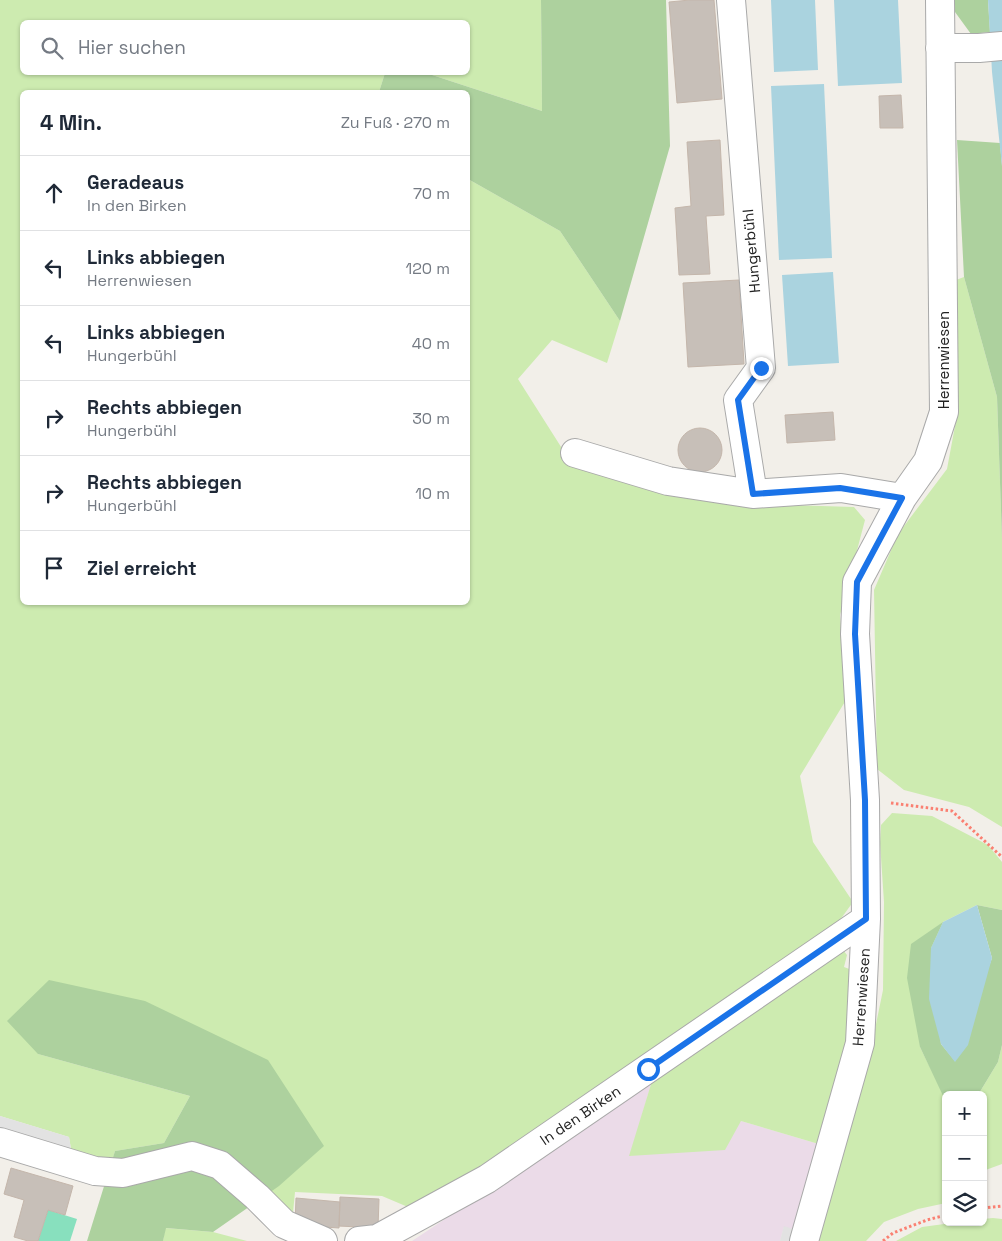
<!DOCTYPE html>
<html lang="de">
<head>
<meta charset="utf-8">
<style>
  body { margin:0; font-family:"Space Grotesk",sans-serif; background:#f2f2f3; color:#1f2937 }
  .controls { position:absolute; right:15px; bottom:15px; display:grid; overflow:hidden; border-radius:8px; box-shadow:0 1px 4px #0004 }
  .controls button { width:45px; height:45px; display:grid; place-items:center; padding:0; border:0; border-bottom:1px solid #e0e1e3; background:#fff; color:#1f2937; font:25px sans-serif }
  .stop { position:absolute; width:15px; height:15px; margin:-11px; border:4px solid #1a73e8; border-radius:50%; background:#fff }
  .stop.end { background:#1a73e8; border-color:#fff; box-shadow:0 1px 5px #0008 }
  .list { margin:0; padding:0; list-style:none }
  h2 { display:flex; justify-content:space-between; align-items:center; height:65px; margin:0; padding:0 20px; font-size:21px }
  h2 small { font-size:16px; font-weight:400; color:#747a83 }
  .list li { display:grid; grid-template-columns:32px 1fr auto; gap:15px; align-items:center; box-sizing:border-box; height:75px; padding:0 20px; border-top:1px solid #e0e1e3 }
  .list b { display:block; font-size:19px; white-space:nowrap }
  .list p { margin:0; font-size:16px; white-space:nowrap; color:#747a83 }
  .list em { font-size:16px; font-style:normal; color:#747a83 }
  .icon { flex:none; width:28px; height:28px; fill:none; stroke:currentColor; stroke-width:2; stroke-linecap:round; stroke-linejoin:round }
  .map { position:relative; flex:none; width:1002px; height:1241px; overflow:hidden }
  .search { position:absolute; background:#fff; box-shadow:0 1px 4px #0004; left:20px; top:20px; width:450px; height:55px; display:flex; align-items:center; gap:12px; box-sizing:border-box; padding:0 18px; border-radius:8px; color:#747a83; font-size:19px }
  .panel { position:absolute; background:#fff; box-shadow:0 1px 4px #0004; left:20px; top:90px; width:450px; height:515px; border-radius:8px }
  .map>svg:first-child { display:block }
</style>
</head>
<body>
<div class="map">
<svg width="1002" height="1241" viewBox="0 0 1002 1241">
  <rect width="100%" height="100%" fill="#f2efe9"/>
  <!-- industrial -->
  <path fill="#ebdbe8" d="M652,1081L630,1156L741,1121L822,1145L799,1231L784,1227L780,1241H412Z"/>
  <!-- grass -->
  <path fill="#cdebb0" d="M0,0H541L542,111L426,73L468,72V22H22V72L385,73L379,92H22V602H468V179L560,231L620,321L607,363L552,340L518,379L570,461L788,505L854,507L865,520L840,615L846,700L800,776L813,842L853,902L824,942L415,1210L382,1196L295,1192L292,1223L263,1197L268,1060L38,1054L190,1096L164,1143L115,1151L111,1165L72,1155L69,1137L0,1116Z
    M964,277L997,397L1002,539V827L969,807L904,790L877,769L874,590L898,534L947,469L958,410L956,280Z
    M892,813L932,816L988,845L1002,862V910L977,905L943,922L920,1047L946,1100V1203L918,1209L884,1222L866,1241H815L867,1068L883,990L884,902L880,843L881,825Z
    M843,950L847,955L844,967L860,973L854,1045L822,1145L741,1121L725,1150L629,1156L652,1081Z
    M1002,1045V1164L983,1171V1095H978L998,1062Z
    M993,1218L1002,1219V1241H896L922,1227L959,1222H983V1219Z
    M165,1228L213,1232L247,1241H163Z"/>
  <!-- forest -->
  <path fill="#add19e" d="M541,0H666L670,146L620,321L560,231L468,179V92H379L385,73H426L542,111Z
    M955,0H988L990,32L971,34L955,12Z
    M957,140L1000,143L1002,166V539L997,397L964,277Z
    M977,905L1002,910V1045L998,1062L978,1095H946L945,1100L920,1047L907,978L911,944L943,922L931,948L941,1044L955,1061L992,958Z
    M49,980L145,1001L268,1060L324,1146L279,1186L213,1232L166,1228L163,1241H87L115,1151L164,1143L190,1096L38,1054L7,1021Z"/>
  <!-- pitch -->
  <path fill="#88e0be" d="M48,1210L77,1219L70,1241H38Z"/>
  <!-- parking -->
  <path fill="#e2e2e2" d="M0,1116L69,1137L72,1155L0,1132Z
    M784,1226L799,1231L796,1241H780Z"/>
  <!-- water -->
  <path fill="#aad3df" d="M771,0H815L818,70L774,72Z
    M834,0H898L902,83L838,86Z
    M988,0H1002V166L992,72Z
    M824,84L832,258L779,260L771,86Z
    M833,272L839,363L788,366L782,275Z
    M977,905L992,958L968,1045L955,1062L941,1044L929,999L931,948L943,922Z"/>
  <!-- building -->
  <path fill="#c7bfb8" stroke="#c4b6ab" d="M690,0H714L722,99L677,103L669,2Z
    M901,95L903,128H880L879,96Z
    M720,140L724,215L706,216L710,274L679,275L675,208L691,206L687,142Z
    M739,280L744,364L688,367L683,283Z
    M833,412L835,440L787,443L785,415Z
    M678 450a22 22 0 1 1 44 0a22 22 0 1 1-44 0Z
    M11,1168L73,1186L65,1215L48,1210L38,1241H28L14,1237L24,1200L4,1194Z
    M340,1197L379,1199L378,1228L339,1226Z
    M296,1198L340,1202L339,1228L295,1225Z"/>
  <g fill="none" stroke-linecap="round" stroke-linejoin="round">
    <defs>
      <path id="minor" d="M731,0L761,368L738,400L753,494
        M940,48H979L1002,46
        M575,453L668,481L753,494L841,488L902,498
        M0,1142L95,1171L123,1173L192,1156L220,1165L257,1197L284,1224L323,1241
        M359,1241L377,1239L487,1179L866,919
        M804,1241L860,1043L866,919L865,800L855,634L857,582L902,498L928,461L944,412L940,0"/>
    </defs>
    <!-- minor casing -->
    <use href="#minor" stroke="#a9a9a9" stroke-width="30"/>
    <!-- path -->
    <path stroke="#fa8072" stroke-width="3" stroke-dasharray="2.5 2.5" stroke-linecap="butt" d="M891,803L952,811L1002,857
      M983,1208L1002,1206
      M883,1241L893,1233L927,1220L946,1215"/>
    <!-- minor -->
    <use href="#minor" stroke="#fff" stroke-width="28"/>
  </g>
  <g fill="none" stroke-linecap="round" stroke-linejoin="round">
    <!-- route -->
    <path stroke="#1a73e8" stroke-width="6" d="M648,1069L866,919L865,800L855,634L857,582L902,498L840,488L753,494L738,400L761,368"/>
  </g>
  <g text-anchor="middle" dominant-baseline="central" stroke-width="4" stroke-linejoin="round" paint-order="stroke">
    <!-- street labels -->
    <g font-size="15" fill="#222" stroke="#fff">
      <text transform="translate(751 251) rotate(-95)">Hungerbühl</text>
      <text transform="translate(943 360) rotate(-90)">Herrenwiesen</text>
      <text transform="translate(861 997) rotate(-86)">Herrenwiesen</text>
      <text transform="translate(580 1115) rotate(-34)">In den Birken</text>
    </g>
  </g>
</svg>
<div class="controls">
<button>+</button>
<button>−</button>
<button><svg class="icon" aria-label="layers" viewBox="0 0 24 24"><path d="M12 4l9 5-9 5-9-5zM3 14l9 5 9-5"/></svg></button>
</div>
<div class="stop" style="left:648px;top:1069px"></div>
<div class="stop end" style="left:761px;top:368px"></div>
<div class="search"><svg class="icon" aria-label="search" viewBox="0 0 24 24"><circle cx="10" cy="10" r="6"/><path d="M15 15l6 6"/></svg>Hier suchen</div>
<section class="panel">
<h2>4 Min.<small>Zu Fuß · 270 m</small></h2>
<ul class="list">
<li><svg class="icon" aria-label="ahead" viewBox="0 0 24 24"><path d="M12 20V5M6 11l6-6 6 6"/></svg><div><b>Geradeaus</b><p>In den Birken</p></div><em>70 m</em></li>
<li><svg class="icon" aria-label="left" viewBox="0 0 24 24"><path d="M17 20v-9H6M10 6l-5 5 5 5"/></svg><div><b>Links abbiegen</b><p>Herrenwiesen</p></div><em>120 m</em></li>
<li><svg class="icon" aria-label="left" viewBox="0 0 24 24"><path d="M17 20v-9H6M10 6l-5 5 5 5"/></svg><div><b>Links abbiegen</b><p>Hungerbühl</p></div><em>40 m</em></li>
<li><svg class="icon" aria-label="right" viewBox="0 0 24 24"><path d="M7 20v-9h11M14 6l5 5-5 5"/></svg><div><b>Rechts abbiegen</b><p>Hungerbühl</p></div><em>30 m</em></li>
<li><svg class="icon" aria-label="right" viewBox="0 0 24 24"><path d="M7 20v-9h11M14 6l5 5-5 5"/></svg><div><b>Rechts abbiegen</b><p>Hungerbühl</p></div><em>10 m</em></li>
<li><svg class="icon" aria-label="arrive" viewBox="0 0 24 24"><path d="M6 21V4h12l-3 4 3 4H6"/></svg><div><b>Ziel erreicht</b></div></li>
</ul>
</section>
</div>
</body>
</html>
